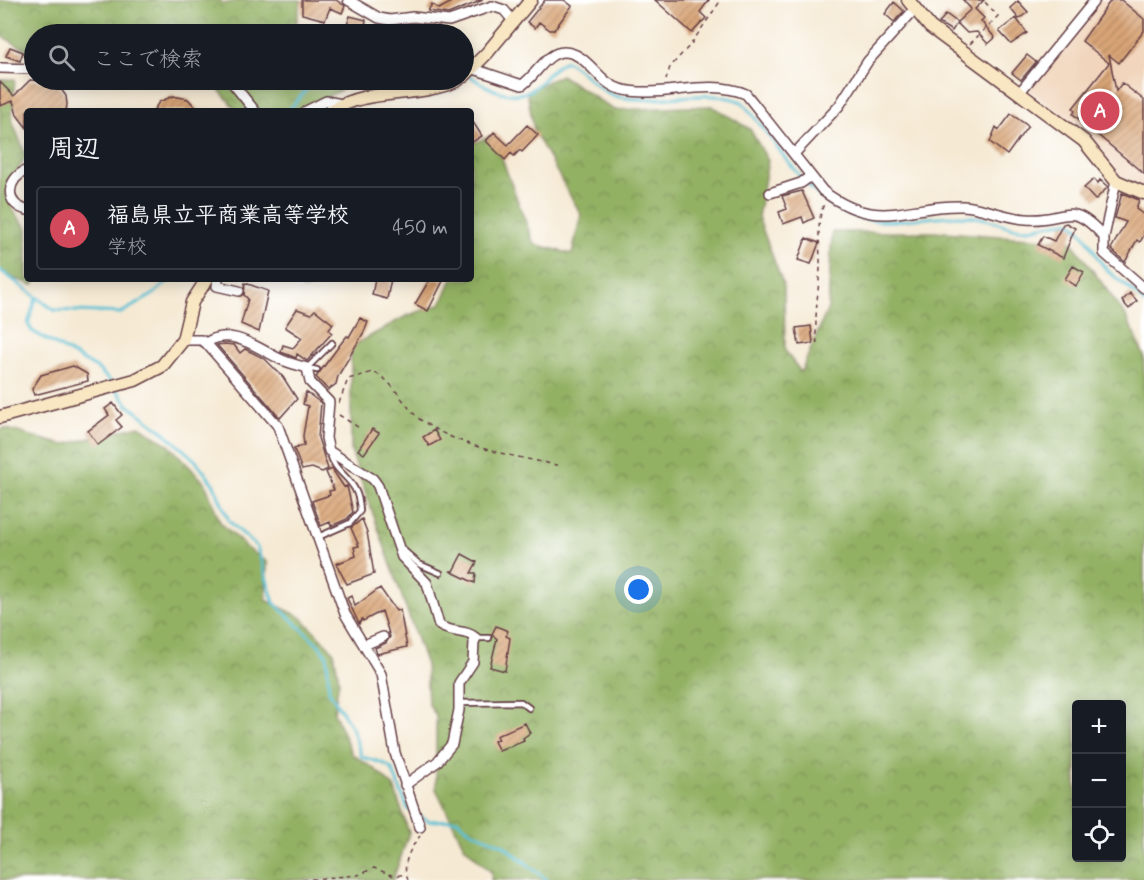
<!DOCTYPE html>
<html lang="ja">
<head>
<meta charset="utf-8">
<style>
  body { margin:0; font-family:Mynerve,"Klee One",sans-serif; background:#20242c; color:#f1f3f6 }
  .controls { position:absolute; right:18px; bottom:18px; display:grid; overflow:hidden; border-radius:6px; box-shadow:0 3px 15px #0003 }
  .controls button { width:54px; height:54px; display:grid; place-items:center; padding:0; border:0; border-bottom:2px solid #363941; background:#171b24; color:#f1f3f6; font:30px sans-serif }
  .you { position:absolute; left:639px; top:590px; width:21px; height:21px; margin:-15px; border:4px solid #fff; border-radius:50%; background:#1a73e8; box-shadow:0 0 0 9px #1a73e833 }
  .badge { display:grid; place-items:center; width:39px; height:39px; border-radius:50%; background:#d1495b; color:#fff; font-size:20px; font-weight:700 }
  .pin { position:absolute; translate:-50% -50%; border:3px solid #fff; box-shadow:0 2px 6px #0006 }
  .list { margin:0; padding:0; list-style:none }
  h2 { display:flex; justify-content:space-between; align-items:center; height:78px; margin:0; padding:0 24px; font-size:26px }
  h2 small { font-size:20px; font-weight:400; color:#9ea1a6 }
  .list li { display:grid; grid-template-columns:39px 1fr auto; gap:18px; align-items:center; box-sizing:border-box; height:84px; margin:0 12px 12px; padding:0 12px; border:2px solid #363941; border-radius:6px }
  .list b { display:block; font-size:22px; white-space:nowrap }
  .list p { margin:0; font-size:20px; white-space:nowrap; color:#9ea1a6 }
  .list em { font-size:20px; font-style:normal; color:#9ea1a6 }
  .icon { flex:none; width:33px; height:33px; fill:none; stroke:currentColor; stroke-width:2; stroke-linecap:round; stroke-linejoin:round }
  .map { position:relative; flex:none; width:1144px; height:880px; overflow:hidden }
  .search { position:absolute; background:#171b24; box-shadow:0 3px 15px #0003; left:24px; top:24px; width:450px; height:66px; display:flex; align-items:center; gap:15px; box-sizing:border-box; padding:0 21px; border-radius:33px; color:#9ea1a6; font-size:22px }
  .panel { position:absolute; background:#171b24; box-shadow:0 3px 15px #0003; left:24px; top:108px; width:450px; height:174px; border-radius:6px }
  .map>svg:first-child { display:block }
</style>
</head>
<body>
<div class="map">
<svg width="1144" height="880" viewBox="0 0 1144 880">
  <defs>
    <pattern id="forest-crowns" width="20" height="18" patternUnits="userSpaceOnUse" patternTransform="scale(1.5)"><rect width="20" height="18" fill="#93b164"/><path d="M2 6a3 3 0 1 1 6 0M12 15a3 3 0 1 1 6 0" fill="none" stroke="#7a8f53"/></pattern>
    <pattern id="building-hatch" width="6" height="6" patternUnits="userSpaceOnUse" patternTransform="scale(1.5)"><rect width="6" height="6" fill="#d9a577"/><path d="M-1 1l2-2M0 6l6-6M5 7l2-2" fill="none" stroke="#b28662"/></pattern>
  </defs>
  <rect width="100%" height="100%" fill="#fff"/>
  <filter id="ink" filterUnits="userSpaceOnUse"><feTurbulence type="fractalNoise" baseFrequency=".0167" numOctaves="2"/><feDisplacementMap in="SourceGraphic" scale="12" xChannelSelector="R" yChannelSelector="G"/><feConvolveMatrix kernelMatrix="1 2 1 2 8 2 1 2 1" color-interpolation-filters="sRGB"/></filter>
  <filter id="wash" filterUnits="userSpaceOnUse"><feTurbulence type="fractalNoise" baseFrequency=".008" numOctaves="4" result="noise"/><feDisplacementMap in="SourceGraphic" scale="24" xChannelSelector="R" yChannelSelector="G"/><feGaussianBlur stdDeviation="1.35" result="paint"/><feColorMatrix in="noise" values="0 0 0 0 0 0 0 0 0 0 0 0 0 0 0 0 0 1.4 0 .05"/><feComposite in="paint" operator="in"/></filter>
  <g filter="url(#wash)">
    <rect width="100%" height="100%" fill="#f5e9d3"/>
    <!-- built -->
    <path fill="#f1d5bc" d="M1100,0H1144V187L1119,176L1082,131L1029,90Z"/>
    <!-- forest -->
    <path fill="url(#forest-crowns)" stroke="#6e6848" stroke-width="1.5" fill-rule="evenodd" d="M0,0H221L223,4L241,0H301L294,34H34V51H28L0,35Z
      M561,75L614,110L712,106L750,129L768,161L758,217L784,287L785,351L801,372L828,308L832,232H945L1071,241L1126,316L1144,356V880H491L492,873L464,846L436,789V716L428,703L426,665L351,451V347L406,316L441,304L452,279H471V144L493,135L534,244L572,254L581,215L534,131L527,91ZM1076,704H1122V858H1076Z
      M15,79L12,120L26,156C6,190 0,197 27,228V279H36L33,285L7,276L0,269V80Z
      M211,80H350L348,86L301,111H237Z
      M285,279H334L304,290Z
      M139,426L169,445L205,483L220,522L246,547L267,562L266,600L301,617L334,652L339,680L334,712L352,754L376,770L394,787L409,833L393,880H0V431L4,428L63,445Z"/>
    <g fill="none" stroke-linecap="round" stroke-linejoin="round">
      <!-- stream -->
      <path stroke="#58c0d5" stroke-width="3" d="M470,76C486,88 515,103 534,88C546,79 551,67 566,61C584,70 599,93 619,97C660,105 702,87 742,102C768,132 789,168 818,195C868,243 923,208 981,218C995,220 1011,230 1025,229C1041,228 1055,221 1071,222C1091,237 1092,255 1108,271C1120,282 1134,290 1144,303
        M288,111L315,80
        M0,270L54,310L121,313L154,294L170,279
        M36,298L28,324L32,331L98,369L112,383
        M115,388L128,405L165,433L196,461L214,485L229,521L257,547L274,603L318,644L327,656L329,691L352,728L362,757L383,763L392,769L408,809L412,811
        M420,816L429,821L457,820L471,831L503,845L547,880"/>
    </g>
    <g id="blocks">
      <!-- building -->
      <path fill="url(#building-hatch)" d="M302,0H336L345,6L342,13L330,8L325,20L302,14Z
        M449,0H483L448,14L428,11L432,4L439,9L450,3Z
        M545,0H564L572,6L554,30H550L539,22L535,28L527,22Z
        M655,0H709L700,12L706,18L692,33Z
        M963,0H984L975,9L984,18L981,21L995,38L988,44L977,32L967,33L957,23L952,31L939,23L946,14L957,22L971,9Z
        M1111,0H1121L1144,19V31L1119,63L1109,55L1116,91L1122,83L1144,100V174L1073,114L1075,111L1073,108L1109,63L1082,41Z
        M1018,1L1028,12L1019,19L1010,8Z
        M894,2L904,11L894,22L885,14Z
        M350,16L366,20L365,26L370,27L367,34H344Z
        M1016,18L1027,33L1011,44L999,31Z
        M10,47L23,52L20,61L6,56Z
        M1027,55L1036,62L1021,80L1012,73Z
        M30,80L56,82L66,96L67,104L66,111H27V128L17,115L13,101L0,106V82L14,96Z
        M173,96L188,99L199,111H153L159,102Z
        M1011,114L1028,126L1007,155L990,142L996,127L999,130Z
        M471,119L482,136L471,143Z
        M527,125L538,135L522,152L520,150L514,156L511,153L505,160L486,141L494,132L508,145Z
        M1094,179L1098,183L1100,180L1108,187L1095,200L1084,188Z
        M802,191L814,218L804,223L802,217L783,224L779,212L787,209L782,196Z
        M1122,193L1139,200L1136,209L1144,215V235L1140,242L1137,240L1125,262L1111,249L1126,222L1115,218Z
        M1066,223L1075,228L1063,258L1038,245L1043,236L1054,241L1063,224Z
        M806,238L819,243L811,264L798,260Z
        M1073,266L1084,272L1076,286L1065,279Z
        M375,279H391L387,299L372,295Z
        M430,279H444L428,311L415,304Z
        M245,283L268,291L259,332L241,324L248,299L244,295Z
        M1130,293L1137,301L1129,309L1122,301Z
        M297,309L311,314L315,310L333,324L329,330L332,333L307,361L297,354L296,358L281,352L283,345L293,348L302,338L285,327Z
        M360,318L368,322L364,332L338,376L336,384L328,390L316,377L342,342L347,336L349,337Z
        M811,326L813,343L799,345L796,328Z
        M225,344L234,345L240,353L245,349L265,359L283,377L297,399L280,418L217,345Z
        M73,366L87,374L88,381L34,395L32,389L41,375Z
        M306,392L321,403L318,438L328,469L322,472L312,468L302,470L294,449L304,445L303,436L308,406L303,404Z
        M113,403L122,415L116,420L122,427L98,445L88,431L109,415L105,409Z
        M372,429L379,433L364,454L358,450Z
        M434,430L440,440L429,446L423,437Z
        M332,469L344,487L347,486L353,512L347,519L331,526L330,522L321,526L312,501L330,495L329,491L334,490L326,472Z
        M362,519L367,532L374,574L347,584L336,564L356,556L354,547L359,546L351,528Z
        M462,554L477,562L471,573H476L475,583L450,571H453Z
        M380,588L396,611L400,610L407,647L377,654L375,648L386,643L390,637L382,611L363,621L362,619L359,624L347,598L352,596L355,606Z
        M496,626L508,631L506,636L510,638L505,671L490,667L497,639L492,634Z
        M525,723L530,733L523,738L524,741L499,751L494,741L498,739L496,736Z"/>
    </g>
  </g>
  <g filter="url(#ink)">
    <use href="#blocks" fill-opacity="0" stroke="#643d44" stroke-width="1.5"/>
    <g fill="none" stroke-linecap="round" stroke-linejoin="round">
      <defs>
        <path id="lane" d="M317,370L307,368L332,343
          M318,537L350,523L360,511C359,477 336,477 330,454
          M401,548L419,564L440,573
          M477,638H489
          M460,703L521,702L529,708"/>
        <path id="street" d="M348,0L379,18L390,20L413,17L449,21L492,6L504,10L514,22
          M0,68L34,69
          M471,68L522,85C536,76 546,52 564,52C587,52 598,83 620,89C661,100 705,77 746,94L823,191C879,233 906,204 963,206C984,207 1005,218 1026,219C1065,223 1069,197 1104,237V253L1144,288
          M230,80L255,111
          M1020,92L1095,0
          M306,111L326,101L342,104
          M794,154L839,106L868,61L914,10
          M27,170C7,178 3,204 27,210
          M770,193L801,183L811,176
          M1104,237L1116,181
          M218,279L217,286L239,291
          M183,340H201L206,343L278,426L345,614L381,674L395,753L420,827
          M206,343C230,326 257,348 280,359C288,363 298,365 307,368L310,382L329,402L326,438L329,451L373,479L378,486L402,557L427,583L439,625C451,634 466,629 476,638L474,642L473,662L459,683V710L452,744L437,762L405,785
          M364,645L383,637"/>
        <path id="secondary" d="M908,0L930,27L1084,141L1116,181L1144,193
          M464,76L487,53L531,0
          M331,111C370,86 416,99 458,80
          M0,417L135,380L162,366L183,340L192,302L207,279"/>
      </defs>
      <!-- lane casing -->
      <use href="#lane" stroke="#643d44" stroke-width="8"/>
      <!-- street casing -->
      <use href="#street" stroke="#643d44" stroke-width="12"/>
      <!-- secondary casing -->
      <use href="#secondary" stroke="#643d44" stroke-width="15"/>
      <!-- path -->
      <path stroke="#643d44" stroke-width="1.5" stroke-dasharray="4.5 4.5" stroke-linecap="butt" d="M970,44L998,16L983,0
        M666,80L670,67L691,44L721,0
        M817,344C814,318 818,295 820,269C821,248 815,225 824,204
        M339,403L348,379L373,372C397,382 404,410 425,423C465,449 515,456 561,466
        M339,415L361,429
        M302,880L358,875L374,868L394,876L406,874
        M408,880C401,865 410,848 420,836"/>
      <!-- lane -->
      <use href="#lane" stroke="#fff" stroke-width="4.5"/>
      <!-- street -->
      <use href="#street" stroke="#fff" stroke-width="9"/>
      <!-- secondary -->
      <use href="#secondary" stroke="#f9e7c3" stroke-width="12"/>
    </g>
  </g>
</svg>
<div class="controls">
<button>+</button>
<button>−</button>
<button><svg class="icon" aria-label="locate" viewBox="0 0 24 24"><circle cx="12" cy="12" r="6"/><path d="M12 2v4M12 18v4M2 12h4M18 12h4"/></svg></button>
</div>
<div class="you"></div>
<div class="pin badge" style="left:1100px;top:111px">A</div>
<div class="search"><svg class="icon" aria-label="search" viewBox="0 0 24 24"><circle cx="10" cy="10" r="6"/><path d="M15 15l6 6"/></svg>ここで検索</div>
<section class="panel">
<h2>周辺<small></small></h2>
<ul class="list">
<li><span class="badge">A</span><div><b>福島県立平商業高等学校</b><p>学校</p></div><em>450 m</em></li>
</ul>
</section>
</div>
</body>
</html>
